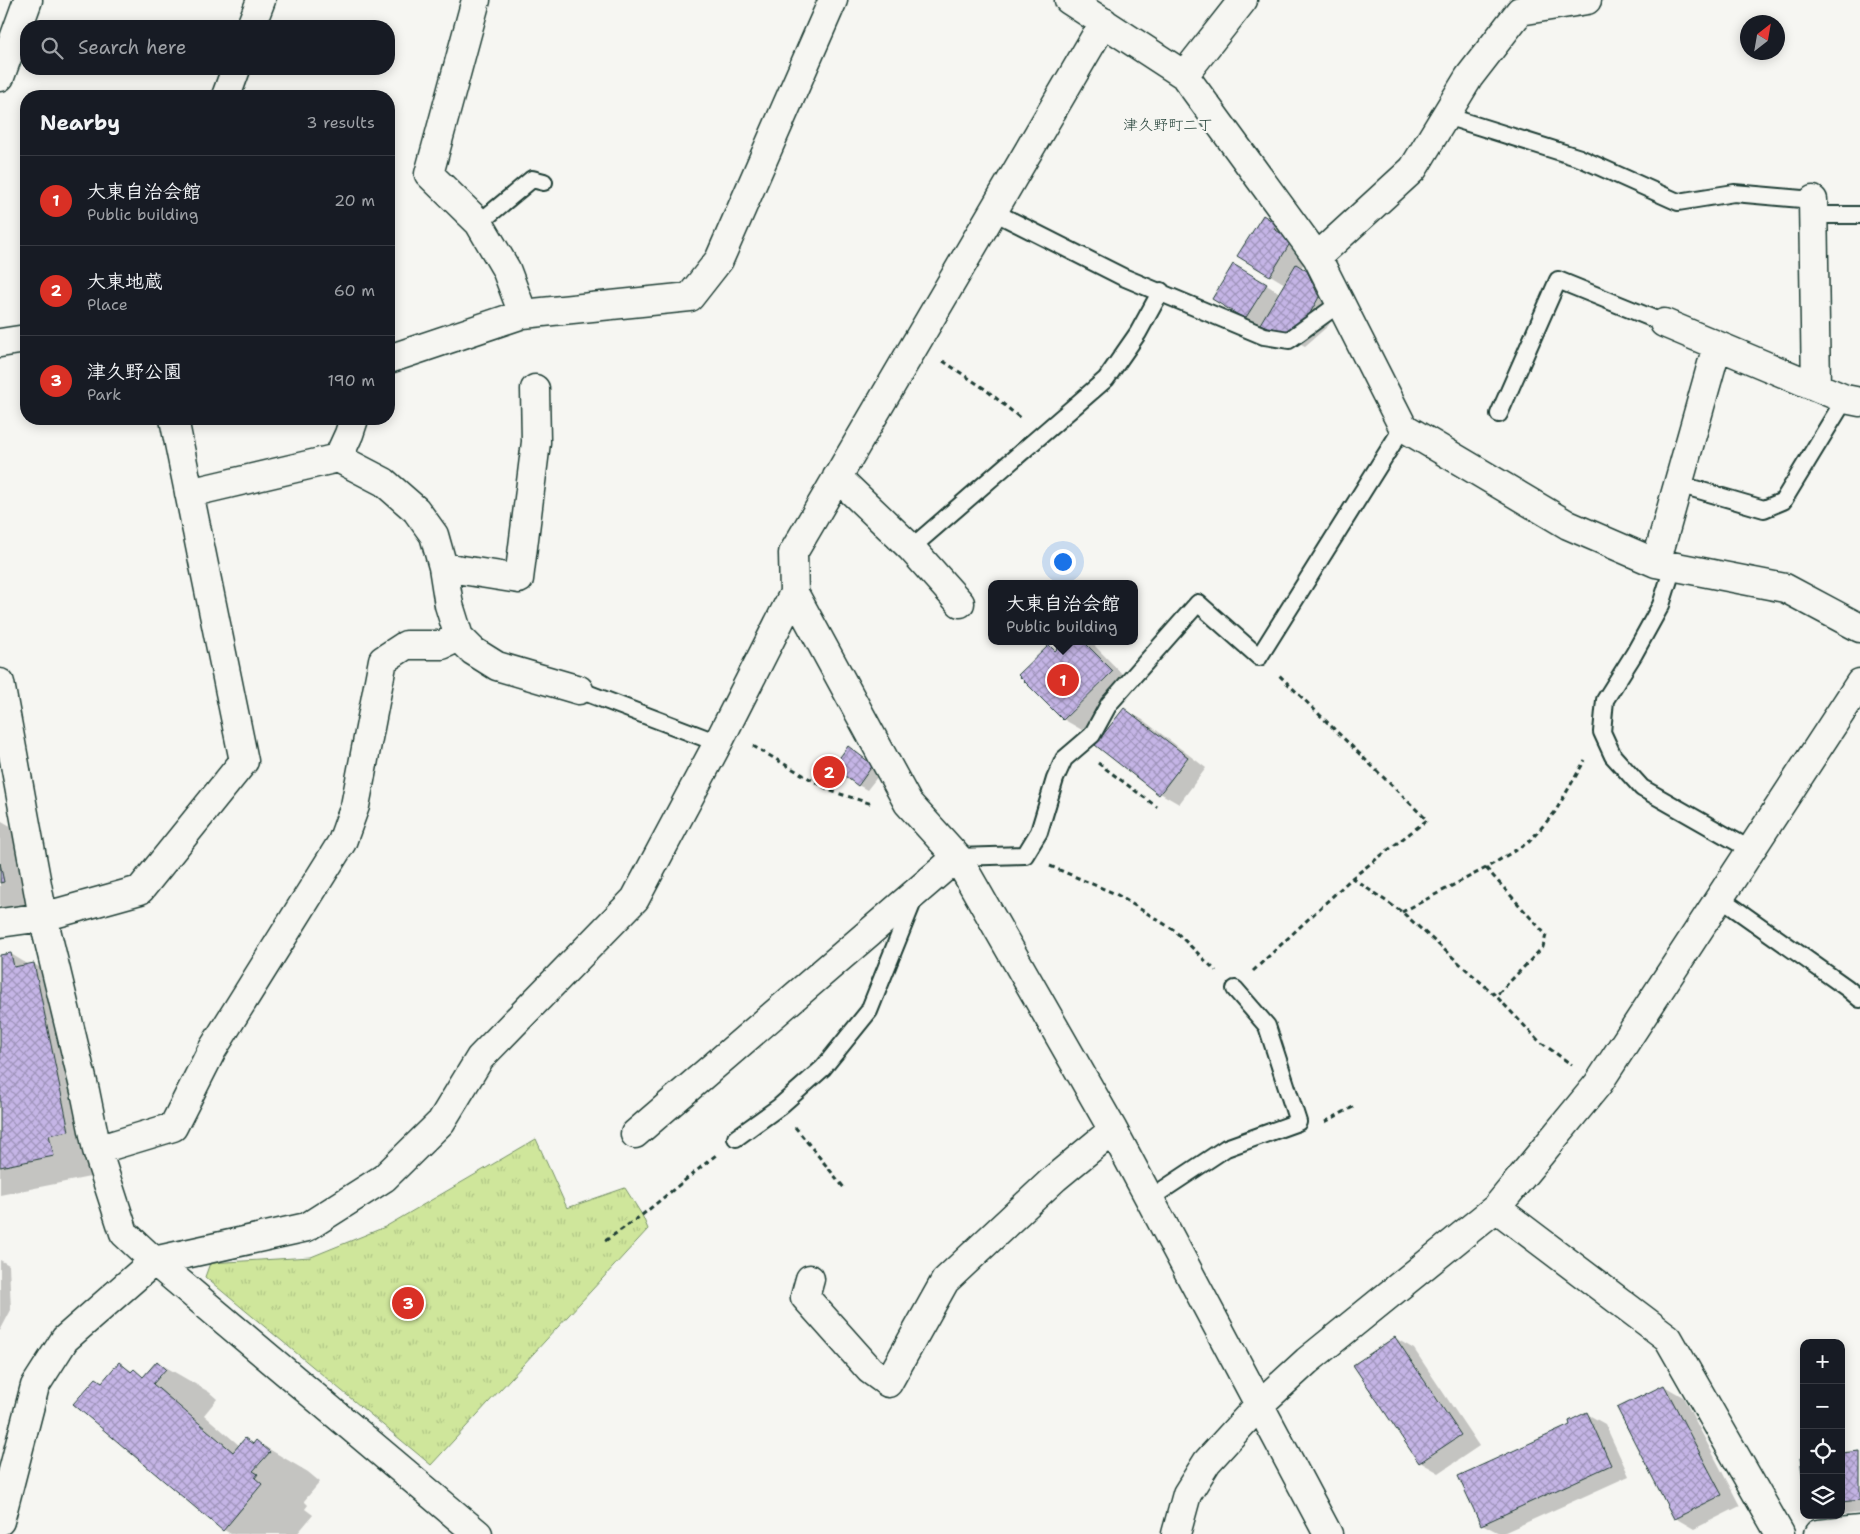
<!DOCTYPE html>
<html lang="en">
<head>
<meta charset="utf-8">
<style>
  body { margin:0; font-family:"Shantell Sans","Klee One",sans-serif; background:#20242c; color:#f1f3f6 }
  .controls { position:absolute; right:15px; bottom:15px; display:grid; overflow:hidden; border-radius:10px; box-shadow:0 2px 12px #0003 }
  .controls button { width:45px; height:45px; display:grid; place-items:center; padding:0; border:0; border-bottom:1px solid #363941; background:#171b24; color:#f1f3f6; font:25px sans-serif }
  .compass { position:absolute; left:1740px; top:15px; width:45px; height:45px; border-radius:50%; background:#171b24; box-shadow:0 2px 12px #0003; rotate:31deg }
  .you { position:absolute; left:1062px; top:561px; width:18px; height:18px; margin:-12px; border:4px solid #fff; border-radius:50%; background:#1a73e8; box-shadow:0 0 0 8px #1a73e833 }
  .badge { display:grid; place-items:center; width:32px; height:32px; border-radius:50%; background:#d93025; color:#fff; font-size:16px; font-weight:700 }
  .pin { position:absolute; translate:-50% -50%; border:2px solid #fff; box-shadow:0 1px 5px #0006 }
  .popup { position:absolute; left:988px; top:580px; width:150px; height:65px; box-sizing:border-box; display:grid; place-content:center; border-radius:10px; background:#171b24; filter:drop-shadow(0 1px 4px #0005); font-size:16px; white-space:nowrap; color:#9ea1a6 }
  .popup b { font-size:19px; color:#f1f3f6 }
  .popup::after { content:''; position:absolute; left:50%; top:100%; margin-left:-10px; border:10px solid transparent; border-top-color:#171b24 }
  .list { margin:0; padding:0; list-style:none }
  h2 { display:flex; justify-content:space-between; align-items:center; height:65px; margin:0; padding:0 20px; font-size:21px }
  h2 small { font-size:16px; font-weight:400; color:#9ea1a6 }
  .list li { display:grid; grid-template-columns:32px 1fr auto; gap:15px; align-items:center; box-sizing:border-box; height:90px; padding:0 20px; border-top:1px solid #363941 }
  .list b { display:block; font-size:19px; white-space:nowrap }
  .list p { margin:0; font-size:16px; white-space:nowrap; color:#9ea1a6 }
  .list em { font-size:16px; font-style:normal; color:#9ea1a6 }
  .icon { flex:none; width:28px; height:28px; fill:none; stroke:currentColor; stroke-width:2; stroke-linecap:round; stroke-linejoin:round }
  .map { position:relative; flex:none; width:1860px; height:1534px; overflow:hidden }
  .search { position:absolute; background:#171b24; box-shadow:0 2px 12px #0003; left:20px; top:20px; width:375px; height:55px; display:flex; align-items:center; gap:12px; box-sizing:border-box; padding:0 18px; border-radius:20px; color:#9ea1a6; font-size:19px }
  .panel { position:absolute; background:#171b24; box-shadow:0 2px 12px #0003; left:20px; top:90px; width:375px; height:335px; border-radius:20px }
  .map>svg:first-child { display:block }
</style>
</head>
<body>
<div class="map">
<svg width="1860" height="1534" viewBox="0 0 1860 1534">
  <defs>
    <pattern id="park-tufts" width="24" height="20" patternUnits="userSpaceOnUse" patternTransform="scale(1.25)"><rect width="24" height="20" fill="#cfe69b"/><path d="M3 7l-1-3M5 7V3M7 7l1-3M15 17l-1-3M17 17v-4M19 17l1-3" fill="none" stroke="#b1c686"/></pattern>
    <pattern id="building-cross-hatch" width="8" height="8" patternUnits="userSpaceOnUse" patternTransform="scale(1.25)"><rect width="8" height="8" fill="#c5b5e6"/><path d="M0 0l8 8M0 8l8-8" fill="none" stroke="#9f94bb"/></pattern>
  </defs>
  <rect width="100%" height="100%" fill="#f6f6f2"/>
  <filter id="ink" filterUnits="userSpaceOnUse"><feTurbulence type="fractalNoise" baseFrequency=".02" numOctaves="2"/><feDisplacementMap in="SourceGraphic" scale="10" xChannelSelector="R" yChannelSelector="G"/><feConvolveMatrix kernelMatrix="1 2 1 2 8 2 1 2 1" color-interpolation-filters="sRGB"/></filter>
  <g filter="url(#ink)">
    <!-- park -->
    <path fill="url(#park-tufts)" stroke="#779268" d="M536,1139L567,1208L625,1188L642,1215L648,1229L431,1465L205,1277L210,1263L311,1257L385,1227Z"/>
    <!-- shadow -->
    <path fill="#0003" d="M1263,216L1282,227L1310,252L1301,268L1326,283L1337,308L1328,326L1305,346L1266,326L1264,329L1214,299L1233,266L1280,293L1285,284L1239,256Z
      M1066,641H1088L1093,644L1130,682L1082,730L1063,719L1049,646L1057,651Z
      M1124,709L1143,720L1206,768L1179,804L1160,793L1096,745Z
      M849,747L882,771L867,790L858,785Z
      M826,765L846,779L842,785L833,780Z
      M0,820L40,843L55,911L0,923Z
      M11,954L29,965L34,964L70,985L85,1155L90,1177L0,1195V957Z
      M0,1260L9,1265L11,1310L0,1331Z
      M1395,1338L1414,1349L1479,1446L1439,1473L1420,1462Z
      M157,1362L209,1392L217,1399L204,1415L240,1446L246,1439L254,1444L257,1442L308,1472L320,1482L304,1501L308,1505L305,1509L313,1515L297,1534H231L224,1530L103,1383L119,1364L144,1377Z
      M1664,1386L1683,1397L1740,1506L1694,1529L1675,1518L1619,1408Z
      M1587,1414L1605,1424L1629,1476L1501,1534L1482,1524L1572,1426Z
      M1860,1452V1513L1841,1515V1455Z
      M1823,1515H1839L1826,1517Z"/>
    <!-- building -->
    <path fill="url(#building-cross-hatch)" stroke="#1f3d34" d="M1263,215L1277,224L1274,229L1292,240L1270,276L1237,256Z
      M1233,264L1267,284L1245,319L1212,299Z
      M1296,264L1307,271L1319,297L1309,315L1286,336L1260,324Z
      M1065,641H1083L1113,671L1063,720L1018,675L1049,645L1055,651Z
      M1124,708L1188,757L1159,795L1095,745Z
      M848,746L873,765L858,786L833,767Z
      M825,764L838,773L832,781L819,771Z
      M0,863L4,882L0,883Z
      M11,953L14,967L34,963L69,1131L49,1135L54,1156L0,1167V955Z
      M1395,1337L1461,1435L1419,1463L1353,1365Z
      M157,1361L166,1369L153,1384L233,1452L245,1438L253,1444L256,1440L270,1452L253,1471L258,1474L255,1478L262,1484L223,1531L73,1404L96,1378L102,1382L119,1362L131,1372L134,1369L143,1377Z
      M1664,1385L1722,1495L1674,1519L1617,1408Z
      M1587,1412L1611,1465L1481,1525L1458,1476L1570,1425L1569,1421Z
      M1860,1451V1500L1841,1502V1453Z
      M1800,1458H1804V1490Z"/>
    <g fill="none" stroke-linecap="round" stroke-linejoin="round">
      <defs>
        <path id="service" d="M1446,116L1580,158L1678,202L1734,193L1813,200
          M992,211L1123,277L1264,336L1289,340L1340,303
          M1813,215H1860
          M479,223L532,179L544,182
          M1499,414L1558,280L1664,323
          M1678,484L1764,509L1783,501L1845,399
          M911,548L1106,379L1138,333L1161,291
          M1673,567L1661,605L1634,654L1605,700L1602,732L1613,756L1642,788L1751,850
          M579,690L718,743
          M957,857L1025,855L1039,832L1055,779L1064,759L1092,735L1109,704L1198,603L1259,657L1403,427
          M1720,898L1847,988L1860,999
          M736,1138L779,1107L823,1068L869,1011L914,899
          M1149,1199L1226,1148L1298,1122L1267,1026L1235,989"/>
        <path id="minor" d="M476,0L429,174L479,223L506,269L523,314
          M1069,0L1184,75L1317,257L1403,427L1568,525L1656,563L1785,588L1860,628
          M1104,22L793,553L794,593L908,803L957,857L1113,1130L1328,1534
          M251,26L261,0
          M1184,75L1243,0
          M0,77L28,0
          M226,96L236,69
          M1813,200L1816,387
          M1317,257L1413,169L1469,77L1520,11L1587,0
          M1664,323L1845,399L1860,402
          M0,343L26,339
          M389,359L523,314L690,297L719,260L833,0
          M837,477L911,548L960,603
          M189,493L338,458L349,434L354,419
          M1656,563L1717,346
          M443,567L519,579L536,442L535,389
          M459,637L473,651L497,666L579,690
          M0,683L43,917L85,1091L97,1150L124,1233L154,1261L478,1534
          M0,923L43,917L140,890L244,761L174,419
          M635,1134L957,857
          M97,1150L173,1127L212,1050L342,842L355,806L383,660L406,645H442L459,637L449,605L443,567L434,535L416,510L384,482L338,458
          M1496,1208L1668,1338L1780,1534
          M810,1279L805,1297L870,1370L888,1383L945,1281L1055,1178L1113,1130
          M0,1521L35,1386L65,1339L154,1261L307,1227L384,1178L441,1122L480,1058L635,899L718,743L794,593
          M1176,1534L1187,1494L1207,1462L1259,1405L1307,1361L1496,1208L1598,1084L1860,683
          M1818,1534L1860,1530"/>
      </defs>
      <!-- service casing -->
      <use href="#service" stroke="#1f3d34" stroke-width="20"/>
      <!-- minor casing -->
      <use href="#minor" stroke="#1f3d34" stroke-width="31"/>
      <!-- path -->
      <path stroke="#1f3d34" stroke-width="3" stroke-dasharray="5 4" stroke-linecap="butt" d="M943,361L985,389L1020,418
        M753,746L831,791L872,804
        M1098,763L1157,807
        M1050,866L1116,894L1174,930L1216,971
        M1486,868L1546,935L1543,947L1496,996
        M1352,878L1402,912L1496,996L1539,1041L1572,1065
        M1402,912L1486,868L1529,842L1555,812L1585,760
        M1253,971L1352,878L1427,820L1278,674
        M1325,1122L1355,1106
        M795,1127L845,1189
        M605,1241L642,1215L716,1155"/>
      <!-- service -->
      <use href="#service" stroke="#f6f6f2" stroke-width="16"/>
      <!-- minor -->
      <use href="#minor" stroke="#f6f6f2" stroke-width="28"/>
    </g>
  </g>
  <g text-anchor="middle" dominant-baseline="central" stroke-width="4.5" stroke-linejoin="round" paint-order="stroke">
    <!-- neighbourhood labels -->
    <g font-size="15" fill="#1f3d34" stroke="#f6f6f2">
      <text x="1168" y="125">津久野町二丁</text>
    </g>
  </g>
</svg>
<div class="controls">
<button>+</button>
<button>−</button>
<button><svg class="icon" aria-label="locate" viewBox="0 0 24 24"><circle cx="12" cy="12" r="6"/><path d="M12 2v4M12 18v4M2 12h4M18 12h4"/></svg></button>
<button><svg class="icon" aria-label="layers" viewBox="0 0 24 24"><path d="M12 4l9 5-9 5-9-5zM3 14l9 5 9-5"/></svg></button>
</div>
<svg class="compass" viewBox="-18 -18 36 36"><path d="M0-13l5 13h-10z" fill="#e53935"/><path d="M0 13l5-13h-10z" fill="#9ea1a6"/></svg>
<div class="you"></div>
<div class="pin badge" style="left:1063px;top:680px">1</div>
<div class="popup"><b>大東自治会館</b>Public building</div>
<div class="pin badge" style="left:829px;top:772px">2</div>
<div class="pin badge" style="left:408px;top:1303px">3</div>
<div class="search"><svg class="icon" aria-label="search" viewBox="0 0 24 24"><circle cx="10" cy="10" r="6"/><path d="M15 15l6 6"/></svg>Search here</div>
<section class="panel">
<h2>Nearby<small>3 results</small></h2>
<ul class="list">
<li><span class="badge">1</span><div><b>大東自治会館</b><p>Public building</p></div><em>20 m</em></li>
<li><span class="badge">2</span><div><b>大東地蔵</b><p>Place</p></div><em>60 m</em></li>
<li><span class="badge">3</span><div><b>津久野公園</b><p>Park</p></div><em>190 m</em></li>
</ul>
</section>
</div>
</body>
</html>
